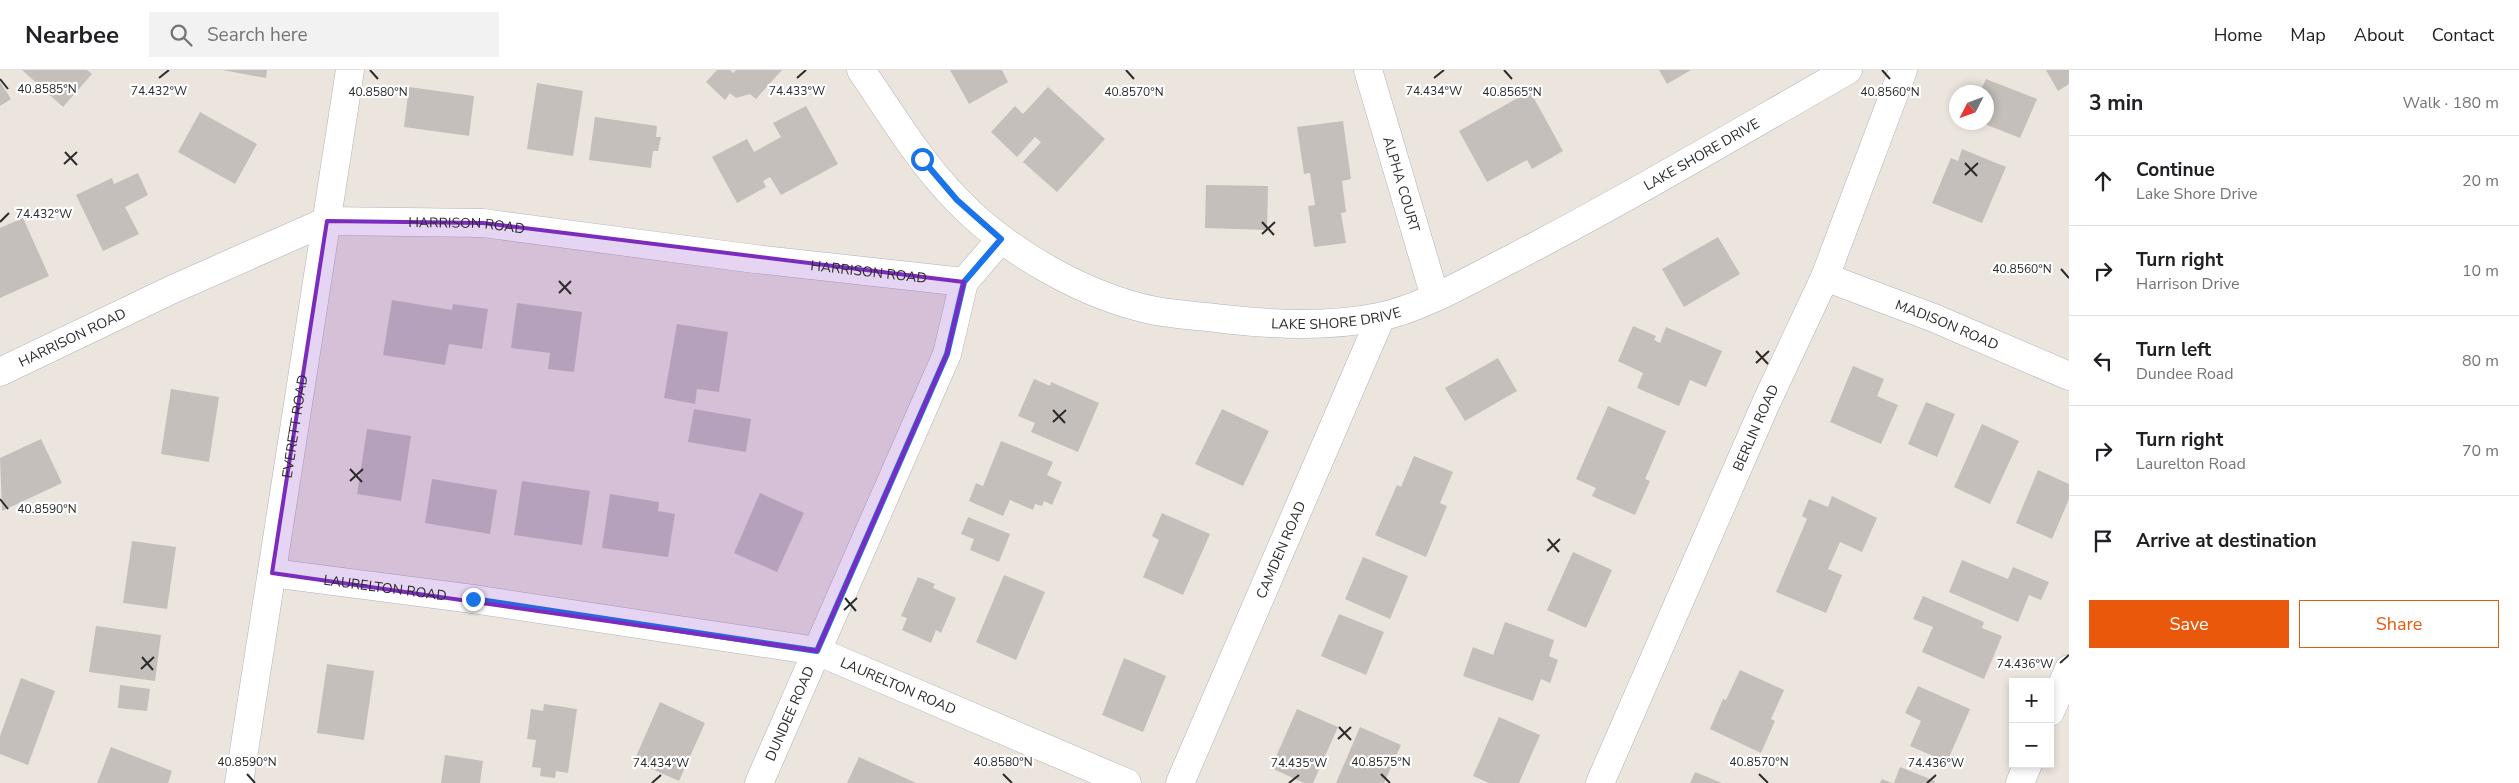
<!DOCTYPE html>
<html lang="en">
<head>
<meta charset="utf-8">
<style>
  body { margin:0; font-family:"Nunito Sans",sans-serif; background:#f2f2f2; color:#202124 }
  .controls { position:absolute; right:15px; bottom:15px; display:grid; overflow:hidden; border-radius:0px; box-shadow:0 2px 8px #0003 }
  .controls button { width:45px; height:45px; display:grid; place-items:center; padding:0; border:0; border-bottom:1px solid #e0e0e0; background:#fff; color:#202124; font:25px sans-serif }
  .compass { position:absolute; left:1949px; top:15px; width:45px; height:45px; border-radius:50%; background:#fff; box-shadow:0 2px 8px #0003; rotate:228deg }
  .stop { position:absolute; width:15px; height:15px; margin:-11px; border:4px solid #1a73e8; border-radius:50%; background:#fff }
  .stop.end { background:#1a73e8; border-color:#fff; box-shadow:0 1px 5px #0008 }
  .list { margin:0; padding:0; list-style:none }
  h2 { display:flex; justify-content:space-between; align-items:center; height:65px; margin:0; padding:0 20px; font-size:21px }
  h2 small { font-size:16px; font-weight:400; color:#757577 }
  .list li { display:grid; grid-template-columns:32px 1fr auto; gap:15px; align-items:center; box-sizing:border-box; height:90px; padding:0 20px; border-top:1px solid #e0e0e0 }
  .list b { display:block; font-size:19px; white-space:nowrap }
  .list p { margin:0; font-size:16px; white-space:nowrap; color:#757577 }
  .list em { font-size:16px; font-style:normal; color:#757577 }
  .actions { display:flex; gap:10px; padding:15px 20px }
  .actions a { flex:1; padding:11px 0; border:1px solid #ea580c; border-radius:0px; text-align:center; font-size:18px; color:#ea580c }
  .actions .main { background:#ea580c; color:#fff }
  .icon { flex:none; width:28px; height:28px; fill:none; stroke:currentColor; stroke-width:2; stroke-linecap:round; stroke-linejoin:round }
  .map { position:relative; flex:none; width:2069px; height:713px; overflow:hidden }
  header { display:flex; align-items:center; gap:30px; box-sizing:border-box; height:70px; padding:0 25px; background:#fff; border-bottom:1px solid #e0e0e0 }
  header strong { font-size:24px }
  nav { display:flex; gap:28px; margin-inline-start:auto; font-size:18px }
  .search { width:350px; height:45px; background:#f2f2f2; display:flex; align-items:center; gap:12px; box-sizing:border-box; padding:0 18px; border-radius:0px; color:#757577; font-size:19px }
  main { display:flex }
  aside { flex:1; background:#fff }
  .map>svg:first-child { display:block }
</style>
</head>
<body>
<header>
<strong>Nearbee</strong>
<div class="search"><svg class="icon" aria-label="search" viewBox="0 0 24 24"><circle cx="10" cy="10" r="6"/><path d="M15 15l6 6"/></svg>Search here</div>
<nav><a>Home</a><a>Map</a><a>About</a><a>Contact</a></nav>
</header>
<main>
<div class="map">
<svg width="2069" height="713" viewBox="0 0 2069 713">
  <rect width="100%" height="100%" fill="#ece5de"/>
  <!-- building -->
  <path fill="#c4bfbb" d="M22,0H87L92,4L63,37Z
    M222,0H267L266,8Z
    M717,0H730L733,3L736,0H782L756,29L750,24L736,28L730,23L725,30L706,12Z
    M950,0H1002L1008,12L969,34Z
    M1659,0H1691L1667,14Z
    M2046,0H2069V14L2058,21Z
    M1986,9L2037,29L2020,68L1982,53L1986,52V22H1980Z
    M0,12L11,29L0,36Z
    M537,13L583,21L573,86L527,79Z
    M409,17L474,26L469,66L404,57Z
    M1048,17L1105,69L1057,122L1023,92L1041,72L1035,67L1017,87L991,62L1015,36L1023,44Z
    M1530,21L1563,81L1532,99L1527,90L1487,112L1459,61Z
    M806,36L838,94L781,125L770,107L763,111L766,117L737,133L712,87L747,69L754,82L781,67L773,53Z
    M200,42L257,74L235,114L178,82Z
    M595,47L657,56L656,67H661L658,81H653L651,98L589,90Z
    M1343,51L1351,109L1342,111L1346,142L1341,143L1346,173L1314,177L1308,136L1315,135L1310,103L1304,104L1297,57Z
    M1962,79L2006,97L1982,153L1932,133L1951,88L1958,91Z
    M138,103L148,125L125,137L139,164L103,181L76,125L112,108L114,114Z
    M1206,115L1268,116L1267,160L1205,158Z
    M23,148L49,206L0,228V158Z
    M1718,167L1740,204L1684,237L1662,199Z
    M392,230L452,240L453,234L488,239L482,279L449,274L445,295L383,285Z
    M517,233L582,242L574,302L548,299L550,283L511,278Z
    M677,254L728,262L719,322L697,319L695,334L664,328Z
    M1633,256L1656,266L1654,270L1660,273L1666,257L1722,281L1706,317L1690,310L1679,336L1637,318L1643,303L1618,291Z
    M1498,288L1517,321L1465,351L1445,318Z
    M1853,296L1884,309L1877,326L1898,335L1881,374L1830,352Z
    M1034,309L1050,316L1051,312L1099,333L1078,382L1031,362L1035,353L1018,346Z
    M171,319L219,327L209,392L161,384Z
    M1926,332L1955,344L1937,387L1908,374Z
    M1608,336L1666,361L1645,409L1650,411L1635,445L1592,426L1596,418L1576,409Z
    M694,339L751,349L746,382L688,372Z
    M1222,339L1269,361L1243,416L1195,394Z
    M1982,354L2019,371L1990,434L1954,417Z
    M367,359L411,366L401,431L357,424Z
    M41,369L62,413L2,441L0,388Z
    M1001,371L1053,392L1047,405L1062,412L1052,435L1044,431L1042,436L1035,434L1033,440L1010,430L1003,446L969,431L976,413L983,416Z
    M1414,386L1453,402L1440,433L1447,436L1426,487L1375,465L1397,415L1401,417Z
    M2038,400L2069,414V429L2052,469L2016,453Z
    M432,409L497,420L490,464L425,453Z
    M522,411L590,421L582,475L514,465Z
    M760,423L804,443L777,502L734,483Z
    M610,424L659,432L658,441L675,444L668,487L602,478Z
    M1832,426L1877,448L1862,482L1840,472L1828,499L1842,505L1826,543L1776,522L1807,449L1802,446L1809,429L1828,437Z
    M1162,443L1210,464L1183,525L1143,507L1159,470L1152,466Z
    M968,447L1010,464L999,492L970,480L974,469L961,464Z
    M132,471L176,477L167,539L123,533Z
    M1573,482L1612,500L1586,558L1547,540Z
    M1363,487L1408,506L1390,549L1345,529Z
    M1962,490L2008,509L2013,497L2049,512L2041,530L2029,525L2018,552L1949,522Z
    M1004,505L1045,522L1016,590L976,572Z
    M918,507L935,514L933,518L956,528L941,563L936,560L931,573L902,560L907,548L901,546Z
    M1923,526L1984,552L1982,558L2002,566L1984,609L1922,582L1933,557L1913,549Z
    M1339,544L1384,562L1366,605L1321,586Z
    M1505,552L1554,570L1549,586L1558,590L1550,613L1541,609L1533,631L1463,606L1473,577L1493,585Z
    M96,556L161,565L155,611L89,602Z
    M1124,588L1166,606L1143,662L1102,645Z
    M327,594L374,601L364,670L317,663Z
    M1740,600L1784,620L1771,649L1775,651L1761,683L1710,659L1723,629L1726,630Z
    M21,608L55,621L28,695L0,684V666Z
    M120,615L150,619L147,641L118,638Z
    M1918,616L1970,639L1947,692L1910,676L1921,651L1905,643Z
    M660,632L705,653L679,711L634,691Z
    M544,634L577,639L568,703L556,701L555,708L540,706L541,698L532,697L536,670L527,669L531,639L543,641Z
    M1297,639L1338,657L1313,713H1304L1271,698Z
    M1499,647L1540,665L1519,713H1489L1473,706Z
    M1360,657L1401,675L1384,713H1336Z
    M111,677L172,701L168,713H97Z
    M445,685L483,691L480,713H441Z
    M859,687L916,713H847Z
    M1900,697L1935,711L1934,713H1894Z
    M1695,702L1722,713H1690Z
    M1882,709L1892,713H1880Z"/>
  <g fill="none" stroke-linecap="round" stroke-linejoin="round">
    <defs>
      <g id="minor">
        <path id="s1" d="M1368,0L1435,227"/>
        <path id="s2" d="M1825,207L1934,248L2069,306"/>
        <path id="s3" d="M0,302L171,220L327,151L483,153L755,189L964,212"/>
        <path id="s4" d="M272,503L473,529L817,581L1127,713"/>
        <path d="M2050,642L2069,599"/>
        <path id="s5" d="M239,713L350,0"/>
        <path id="s6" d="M759,713L947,284L964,212L1001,169"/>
        <path id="s7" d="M1180,713L1381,247"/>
        <path id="s8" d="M1600,713L1766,333L1825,207L1903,0"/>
        <path d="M2020,713L2028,694"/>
      </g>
      <g id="tertiary">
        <path id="s9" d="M861,0C891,44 919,91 957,130C1006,181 1085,227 1156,241C1178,245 1201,246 1224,249C1275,255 1329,257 1379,247C1421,239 1473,208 1511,189C1625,130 1736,64 1848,0"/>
      </g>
    </defs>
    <!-- minor casing -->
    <use href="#minor" stroke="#afb1ba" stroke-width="29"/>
    <!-- tertiary casing -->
    <use href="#tertiary" stroke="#afb1ba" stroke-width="29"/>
    <!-- minor -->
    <use href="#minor" stroke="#fff" stroke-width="28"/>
    <!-- tertiary -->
    <use href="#tertiary" stroke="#fff" stroke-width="28"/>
  </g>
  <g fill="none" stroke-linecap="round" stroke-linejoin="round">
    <!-- route -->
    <path stroke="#1a73e8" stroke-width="6" d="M473,529L817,581L947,284L964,212L1001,169L957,130L922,89"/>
  </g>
  <!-- marked area -->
  <path fill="#7b2cbf" fill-opacity="0.2" stroke="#7b2cbf" stroke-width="4" stroke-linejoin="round" d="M327,151L483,153L964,212L947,284L817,581L272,503Z"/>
  <!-- ticks -->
  <path fill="none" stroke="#2b2b2b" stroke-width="2" d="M370,0L378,9M1126,0L1134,9M1504,0L1512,9M1882,0L1890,9M159,8L169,0M797,8L806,0M1434,8L1444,0M0,9L8,19M65,82L77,95M1965,93L1977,106M64,94L77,82M1965,105L1978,93M0,152L9,143M1262,152L1274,165M1262,164L1275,152M2061,199L2069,208M559,211L571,224M559,223L571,211M1756,281L1768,294M1756,293L1769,281M1053,340L1065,353M1053,352L1066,340M350,399L362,412M350,411L363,399M0,429L8,439M1548,469L1559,482M1547,481L1560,469M845,528L856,541M844,540L857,528M142,587L153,600M2060,593L2069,585M141,599L154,587M1339,657L1351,670M1338,669L1351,657M247,704L255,713M1003,704L1012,713M1381,704L1390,713M1759,704L1768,713M652,713L661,705M1289,713L1299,705M1927,713L1936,705"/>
  <g text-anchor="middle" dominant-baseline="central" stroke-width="4.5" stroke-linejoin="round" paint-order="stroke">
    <!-- street labels -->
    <g font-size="14" fill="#2b2b2b" stroke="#fff">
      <text stroke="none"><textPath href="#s9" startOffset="979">LAKE SHORE DRIVE</textPath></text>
      <text stroke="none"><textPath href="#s1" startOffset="119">ALPHA COURT</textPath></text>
      <text stroke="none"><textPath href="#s3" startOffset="500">HARRISON ROAD</textPath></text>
      <text stroke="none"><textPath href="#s3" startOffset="905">HARRISON ROAD</textPath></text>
      <text stroke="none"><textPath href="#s9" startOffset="574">LAKE SHORE DRIVE</textPath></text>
      <text stroke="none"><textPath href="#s2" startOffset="131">MADISON ROAD</textPath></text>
      <text stroke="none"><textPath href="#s3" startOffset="80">HARRISON ROAD</textPath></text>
      <text stroke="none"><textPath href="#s5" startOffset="361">EVERETT ROAD</textPath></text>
      <text stroke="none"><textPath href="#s8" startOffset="388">BERLIN ROAD</textPath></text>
      <text stroke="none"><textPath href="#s7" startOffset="254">CAMDEN ROAD</textPath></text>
      <text stroke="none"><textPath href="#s4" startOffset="114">LAURELTON ROAD</textPath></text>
      <text stroke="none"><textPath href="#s4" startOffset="639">LAURELTON ROAD</textPath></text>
      <text stroke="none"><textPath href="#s6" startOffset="76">DUNDEE ROAD</textPath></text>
    </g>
  </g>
  <g font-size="12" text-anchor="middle" fill="#2b2b2b" stroke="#fff" stroke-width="4.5" stroke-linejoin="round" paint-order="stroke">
    <text x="47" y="23">40.8585°N</text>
    <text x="159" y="25">74.432°W</text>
    <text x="797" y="25">74.433°W</text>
    <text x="1434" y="25">74.434°W</text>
    <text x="378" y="26">40.8580°N</text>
    <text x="1134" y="26">40.8570°N</text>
    <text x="1512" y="26">40.8565°N</text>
    <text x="1890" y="26">40.8560°N</text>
    <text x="44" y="148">74.432°W</text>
    <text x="2022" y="203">40.8560°N</text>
    <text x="47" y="443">40.8590°N</text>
    <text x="2025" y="598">74.436°W</text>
    <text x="247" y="696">40.8590°N</text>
    <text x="1003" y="696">40.8580°N</text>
    <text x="1381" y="696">40.8575°N</text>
    <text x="1759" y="696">40.8570°N</text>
    <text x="661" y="697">74.434°W</text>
    <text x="1299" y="697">74.435°W</text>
    <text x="1936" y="697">74.436°W</text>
  </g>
</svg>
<div class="controls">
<button>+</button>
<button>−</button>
</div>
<svg class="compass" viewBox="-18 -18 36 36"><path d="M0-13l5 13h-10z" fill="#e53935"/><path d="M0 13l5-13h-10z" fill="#757577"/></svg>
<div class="stop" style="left:922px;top:89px"></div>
<div class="stop end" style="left:473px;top:529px"></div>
</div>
<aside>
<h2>3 min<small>Walk · 180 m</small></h2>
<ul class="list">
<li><svg class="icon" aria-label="ahead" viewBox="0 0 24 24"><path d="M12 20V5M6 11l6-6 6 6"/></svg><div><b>Continue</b><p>Lake Shore Drive</p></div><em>20 m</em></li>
<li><svg class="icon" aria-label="right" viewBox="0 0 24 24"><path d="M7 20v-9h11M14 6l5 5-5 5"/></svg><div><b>Turn right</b><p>Harrison Drive</p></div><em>10 m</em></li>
<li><svg class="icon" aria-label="left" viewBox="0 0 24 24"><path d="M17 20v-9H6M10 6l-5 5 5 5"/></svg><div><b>Turn left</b><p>Dundee Road</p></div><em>80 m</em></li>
<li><svg class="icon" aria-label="right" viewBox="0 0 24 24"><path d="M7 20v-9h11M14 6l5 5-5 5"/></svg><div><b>Turn right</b><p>Laurelton Road</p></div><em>70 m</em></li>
<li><svg class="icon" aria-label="arrive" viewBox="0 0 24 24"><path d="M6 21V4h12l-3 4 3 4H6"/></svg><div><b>Arrive at destination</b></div></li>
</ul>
<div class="actions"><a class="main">Save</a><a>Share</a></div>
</aside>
</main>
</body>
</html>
